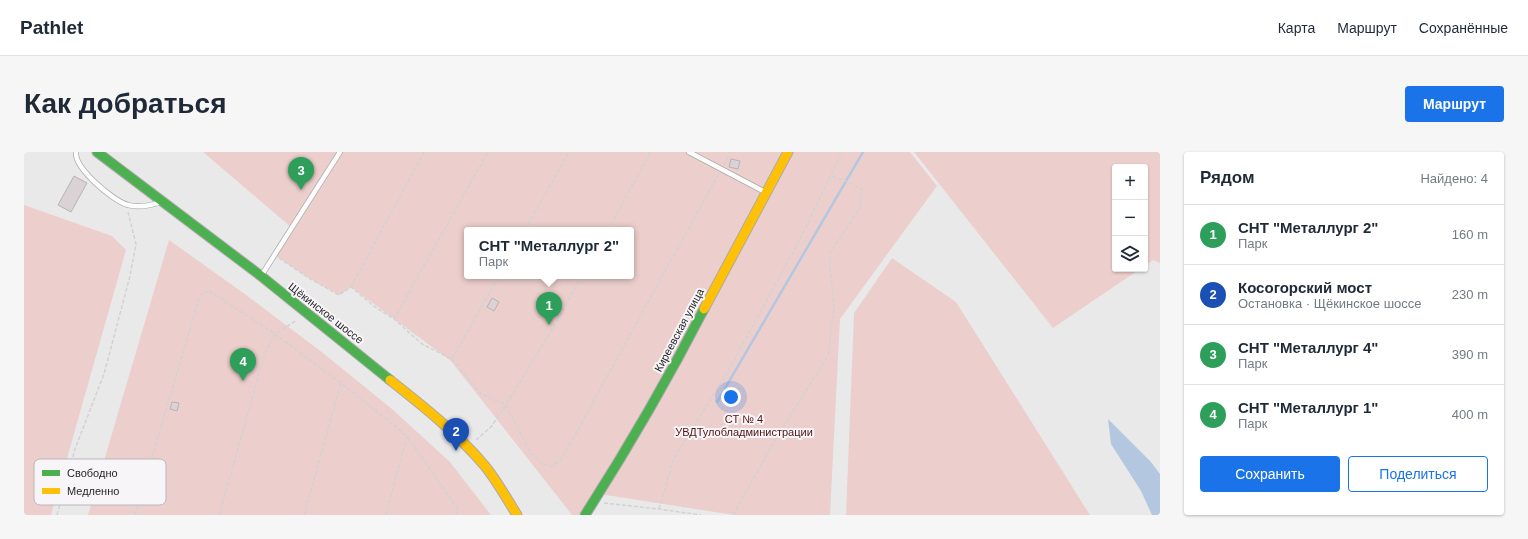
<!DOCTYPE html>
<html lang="ru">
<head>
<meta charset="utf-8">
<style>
  body { margin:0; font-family:Helvetica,sans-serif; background:#f6f6f7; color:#1f2937 }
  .controls { position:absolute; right:12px; top:12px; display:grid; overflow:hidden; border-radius:4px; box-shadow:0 1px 3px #0004 }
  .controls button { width:36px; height:36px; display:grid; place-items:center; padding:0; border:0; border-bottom:1px solid #e0e1e3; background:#fff; color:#1f2937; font:20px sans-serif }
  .you { position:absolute; left:707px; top:245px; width:14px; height:14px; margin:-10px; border:3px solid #fff; border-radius:50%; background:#1a73e8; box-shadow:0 0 0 6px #1a73e833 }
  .badge { display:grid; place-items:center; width:26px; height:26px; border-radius:50%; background:#1a73e8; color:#fff; font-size:13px; font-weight:700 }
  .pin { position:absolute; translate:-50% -33px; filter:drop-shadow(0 1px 2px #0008) }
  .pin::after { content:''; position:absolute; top:21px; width:14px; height:12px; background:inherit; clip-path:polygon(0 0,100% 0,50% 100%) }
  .popup { position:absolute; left:440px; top:75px; width:170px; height:52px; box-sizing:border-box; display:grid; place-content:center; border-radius:4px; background:#fff; filter:drop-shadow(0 1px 3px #0005); font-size:13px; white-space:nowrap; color:#747a83 }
  .popup b { font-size:15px; color:#1f2937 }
  .popup::after { content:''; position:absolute; left:50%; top:100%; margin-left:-8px; border:8px solid transparent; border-top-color:#fff }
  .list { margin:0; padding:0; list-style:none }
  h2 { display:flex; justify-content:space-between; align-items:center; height:52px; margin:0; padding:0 16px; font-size:17px }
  h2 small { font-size:13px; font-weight:400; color:#747a83 }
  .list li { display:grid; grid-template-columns:26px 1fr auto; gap:12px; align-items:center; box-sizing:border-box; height:60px; padding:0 16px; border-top:1px solid #e0e1e3 }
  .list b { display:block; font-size:15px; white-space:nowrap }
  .list p { margin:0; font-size:13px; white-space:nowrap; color:#747a83 }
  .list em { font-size:13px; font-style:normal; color:#747a83 }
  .actions { display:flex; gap:8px; padding:12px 16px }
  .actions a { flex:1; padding:9px 0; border:1px solid #1a73e8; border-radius:4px; text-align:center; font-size:14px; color:#1a73e8 }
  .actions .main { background:#1a73e8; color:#fff }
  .icon { flex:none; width:22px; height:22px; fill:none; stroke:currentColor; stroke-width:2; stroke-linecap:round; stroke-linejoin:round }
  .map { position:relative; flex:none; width:1136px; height:363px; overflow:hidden; border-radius:4px }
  header { display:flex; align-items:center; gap:24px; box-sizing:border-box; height:56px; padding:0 20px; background:#fff; border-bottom:1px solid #e0e1e3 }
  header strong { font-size:19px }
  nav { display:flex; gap:22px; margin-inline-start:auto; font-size:14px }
  .intro { display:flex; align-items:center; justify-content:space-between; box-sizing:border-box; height:96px; padding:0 24px }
  h1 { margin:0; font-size:28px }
  .button { padding:10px 18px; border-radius:4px; background:#1a73e8; color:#fff; font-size:14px; font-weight:700 }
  main { display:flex; gap:24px; padding:0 24px }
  aside { flex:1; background:#fff; border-radius:4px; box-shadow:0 1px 3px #0004 }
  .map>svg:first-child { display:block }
</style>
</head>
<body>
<header>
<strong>Pathlet</strong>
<nav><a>Карта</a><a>Маршрут</a><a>Сохранённые</a></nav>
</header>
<div class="intro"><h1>Как добраться</h1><a class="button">Маршрут</a></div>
<main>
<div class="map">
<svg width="1136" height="363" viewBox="0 0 1136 363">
  <rect width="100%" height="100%" fill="#eae9ea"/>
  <!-- green -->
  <path fill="#eccfcc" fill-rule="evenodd" d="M179,0H886L913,34L816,167L806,363H710L575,342L561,363H548L427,209L327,135L315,143L283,125L251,103L268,76ZM443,78H607V124H443Z
    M890,0H1136V111L1129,108L1121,114V15H1091V117H1116L1029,176Z
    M0,53L88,84L102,98L27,363H0Z
    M145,88L218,140L299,201L368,257L426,310L467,363H64Z
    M868,106L932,150L1066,363H822L830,161Z"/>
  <!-- water -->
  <path fill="#b3c7e1" d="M1084,267L1127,310L1136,322V363H1128L1117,339L1087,292Z"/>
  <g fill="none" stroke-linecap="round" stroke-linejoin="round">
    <!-- stream -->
    <path stroke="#b3c7e1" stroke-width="2.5" d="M693,250L839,0"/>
  </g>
  <!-- building -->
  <path fill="#dbd2d6" stroke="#b5b3b4" d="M707,7L716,9L714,17L705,15Z
    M50,24L63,31L47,60L34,53Z
    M468,146L475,150L470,159L463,155Z
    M148,250L155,251L153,259L146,257Z"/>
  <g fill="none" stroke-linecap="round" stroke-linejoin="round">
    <defs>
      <path id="lane" d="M52,0C50,16 89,49 104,53C114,56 124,54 134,51
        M665,0L741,40
        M239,121L316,0"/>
      <path id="fast" d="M73,0L237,124L366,228
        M561,363C604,296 644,227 680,157"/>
      <path id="slow" d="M680,157L764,0
        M366,228C399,254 434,282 461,314C473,329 483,347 493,363"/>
    </defs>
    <!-- lane casing -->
    <use href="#lane" stroke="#abaaab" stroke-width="6"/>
    <!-- fast casing -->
    <use href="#fast" stroke="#abaaab" stroke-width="11"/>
    <!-- slow casing -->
    <use href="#slow" stroke="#abaaab" stroke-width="11"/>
    <!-- path -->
    <path stroke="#d2d2d3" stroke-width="1.5" stroke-dasharray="4 2" stroke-linecap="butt" d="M700,13L706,0
      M501,78L545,0
      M584,78L627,0
      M255,106L283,125L315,143L327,135L351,155L370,167L398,192L428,207L457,242L482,253L506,300L518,312L528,314L535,310L541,301L694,23
      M327,135L400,0
      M370,167L464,0
      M428,207L475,124
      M452,288L467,275L482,253L536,164L558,124
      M580,351L635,357L677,363
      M635,357L650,306L704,219L774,91L818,0
      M33,363L51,297L80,222L106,124L112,92L104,60
      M111,363L176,143L185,139L251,182L317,231L383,284L433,356L432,363
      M195,363L241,201L251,182L273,168
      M280,363L317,231
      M362,363L383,284
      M709,363L752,286L804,204L810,154L805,102L836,56L838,38L825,30L807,24"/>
    <!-- lane -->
    <use href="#lane" stroke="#fcfcfc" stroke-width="4.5"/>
    <!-- fast -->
    <use href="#fast" stroke="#4caf50" stroke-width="9"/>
    <!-- slow -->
    <use href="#slow" stroke="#ffc107" stroke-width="9"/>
  </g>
  <g text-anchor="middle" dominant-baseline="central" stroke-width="4" stroke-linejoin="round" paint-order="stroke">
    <!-- street labels -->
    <g font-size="11" fill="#272627" stroke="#f7f5f8">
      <text transform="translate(302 161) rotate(38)">Щёкинское шоссе</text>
      <text transform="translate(655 178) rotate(-62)">Киреевская улица</text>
    </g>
    <!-- park labels -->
    <g font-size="11" fill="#521512" stroke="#f7f5f8">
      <text x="720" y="267">СТ № 4<tspan x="720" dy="13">УВДТулобладминистрации</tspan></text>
    </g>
  </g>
  <!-- legend -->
  <rect x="10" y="307" width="132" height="46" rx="6" fill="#f7f5f8" stroke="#b9b7b9" stroke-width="1"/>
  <rect x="18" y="318" width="18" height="6" fill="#4caf50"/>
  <rect x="18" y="336" width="18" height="6" fill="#ffc107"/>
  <g font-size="11" fill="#272627">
    <text x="43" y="325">Свободно</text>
    <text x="43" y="343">Медленно</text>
  </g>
</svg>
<div class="controls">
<button>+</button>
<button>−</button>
<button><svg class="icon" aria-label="layers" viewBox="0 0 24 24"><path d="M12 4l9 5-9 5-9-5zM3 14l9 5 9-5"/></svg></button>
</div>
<div class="you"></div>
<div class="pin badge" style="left:525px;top:173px;background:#2e9e5b">1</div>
<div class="popup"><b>СНТ &quot;Металлург 2&quot;</b>Парк</div>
<div class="pin badge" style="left:432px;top:299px;background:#1a4fb4">2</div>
<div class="pin badge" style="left:277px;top:38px;background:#2e9e5b">3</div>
<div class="pin badge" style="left:219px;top:229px;background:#2e9e5b">4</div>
</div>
<aside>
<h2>Рядом<small>Найдено: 4</small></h2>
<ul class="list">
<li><span class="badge" style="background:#2e9e5b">1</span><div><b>СНТ &quot;Металлург 2&quot;</b><p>Парк</p></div><em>160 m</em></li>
<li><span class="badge" style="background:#1a4fb4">2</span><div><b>Косогорский мост</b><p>Остановка · Щёкинское шоссе</p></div><em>230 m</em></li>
<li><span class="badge" style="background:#2e9e5b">3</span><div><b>СНТ &quot;Металлург 4&quot;</b><p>Парк</p></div><em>390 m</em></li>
<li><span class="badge" style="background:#2e9e5b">4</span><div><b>СНТ &quot;Металлург 1&quot;</b><p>Парк</p></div><em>400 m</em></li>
</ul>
<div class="actions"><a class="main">Сохранить</a><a>Поделиться</a></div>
</aside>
</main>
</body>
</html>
